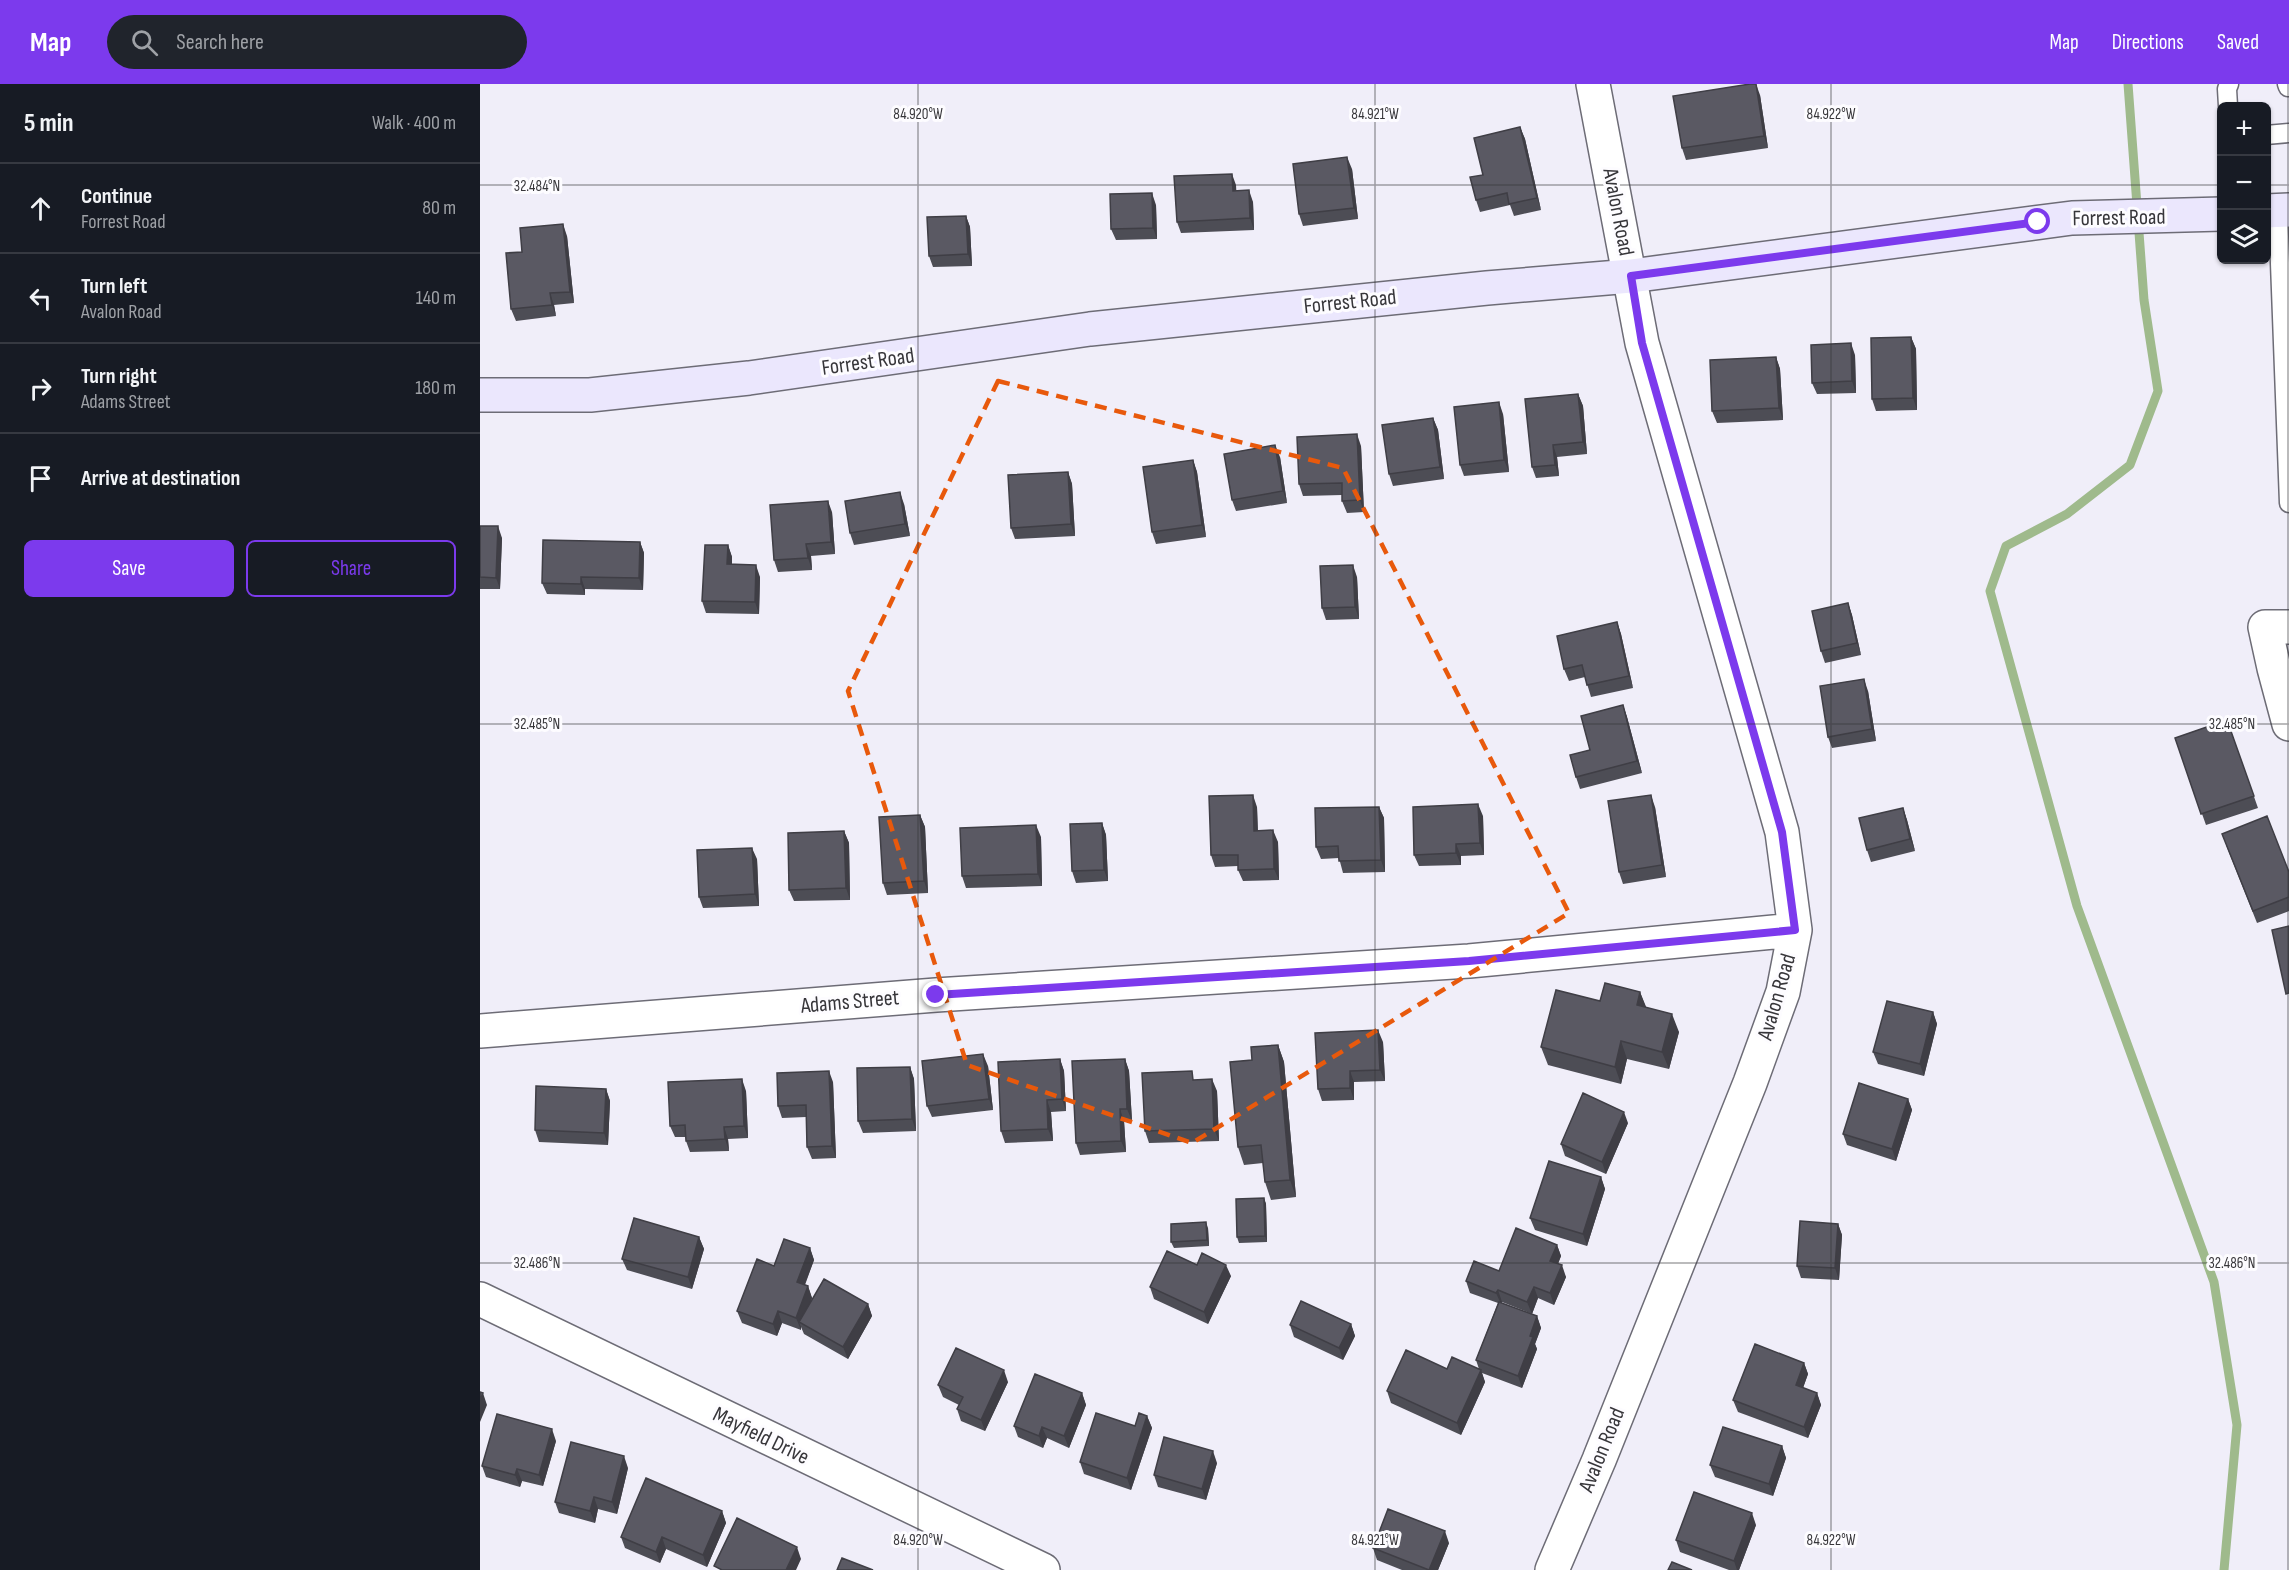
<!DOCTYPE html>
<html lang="en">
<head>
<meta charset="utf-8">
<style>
  body { margin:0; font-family:"Sofia Sans Condensed",sans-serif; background:#20242c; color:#f1f3f6 }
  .controls { position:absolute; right:18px; top:18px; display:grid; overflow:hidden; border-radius:9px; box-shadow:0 2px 4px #0004 }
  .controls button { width:54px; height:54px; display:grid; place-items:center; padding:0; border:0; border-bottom:2px solid #363941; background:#171b24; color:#f1f3f6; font:30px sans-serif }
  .stop { position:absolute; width:18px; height:18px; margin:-14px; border:4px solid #7c3aed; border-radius:50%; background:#fff }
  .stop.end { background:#7c3aed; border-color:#fff; box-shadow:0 2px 6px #0008 }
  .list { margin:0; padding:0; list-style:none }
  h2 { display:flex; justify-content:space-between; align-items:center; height:78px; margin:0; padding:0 24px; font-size:26px }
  h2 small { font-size:20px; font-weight:400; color:#9ea1a6 }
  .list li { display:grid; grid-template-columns:39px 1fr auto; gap:18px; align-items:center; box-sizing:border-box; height:90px; padding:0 24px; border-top:2px solid #363941 }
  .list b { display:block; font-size:22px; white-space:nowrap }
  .list p { margin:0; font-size:20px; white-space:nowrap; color:#9ea1a6 }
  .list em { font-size:20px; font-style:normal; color:#9ea1a6 }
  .actions { display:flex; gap:12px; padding:18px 24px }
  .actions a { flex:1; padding:14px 0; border:2px solid #7c3aed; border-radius:9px; text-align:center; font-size:21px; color:#7c3aed }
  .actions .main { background:#7c3aed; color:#fff }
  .icon { flex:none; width:33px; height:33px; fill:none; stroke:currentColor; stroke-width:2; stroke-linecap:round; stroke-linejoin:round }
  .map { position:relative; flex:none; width:1809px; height:1486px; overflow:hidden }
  header { display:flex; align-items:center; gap:36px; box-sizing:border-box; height:84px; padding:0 30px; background:#7c3aed; color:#fff }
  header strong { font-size:28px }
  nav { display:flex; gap:33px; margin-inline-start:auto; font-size:21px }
  .search { width:420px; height:54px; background:#20242c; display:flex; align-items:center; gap:15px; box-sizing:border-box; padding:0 21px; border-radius:33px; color:#9ea1a6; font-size:22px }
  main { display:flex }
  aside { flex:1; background:#171b24 }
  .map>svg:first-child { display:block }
</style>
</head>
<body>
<header>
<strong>Map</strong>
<div class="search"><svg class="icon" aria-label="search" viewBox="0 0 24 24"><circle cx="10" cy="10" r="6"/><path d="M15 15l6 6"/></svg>Search here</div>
<nav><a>Map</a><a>Directions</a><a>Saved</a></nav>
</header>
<main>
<aside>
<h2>5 min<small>Walk · 400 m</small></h2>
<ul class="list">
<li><svg class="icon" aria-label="ahead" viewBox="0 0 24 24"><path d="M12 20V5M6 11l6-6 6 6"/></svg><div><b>Continue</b><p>Forrest Road</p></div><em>80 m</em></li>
<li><svg class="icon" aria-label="left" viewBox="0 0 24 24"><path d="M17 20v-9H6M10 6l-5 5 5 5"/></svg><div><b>Turn left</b><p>Avalon Road</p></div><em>140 m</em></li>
<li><svg class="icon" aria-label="right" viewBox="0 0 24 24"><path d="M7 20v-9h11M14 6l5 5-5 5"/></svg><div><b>Turn right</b><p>Adams Street</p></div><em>180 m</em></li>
<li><svg class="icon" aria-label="arrive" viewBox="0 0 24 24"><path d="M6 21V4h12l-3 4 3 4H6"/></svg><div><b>Arrive at destination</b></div></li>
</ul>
<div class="actions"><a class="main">Save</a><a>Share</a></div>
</aside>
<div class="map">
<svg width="1809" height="1486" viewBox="0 0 1809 1486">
  <rect width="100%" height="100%" fill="#f0eef9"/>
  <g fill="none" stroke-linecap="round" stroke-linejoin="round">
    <!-- stream -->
    <path stroke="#9fba8c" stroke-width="9" d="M1648,0L1664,216L1678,307L1650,381L1587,430L1526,462L1510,507L1597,822L1734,1198L1757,1341L1744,1486"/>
    <defs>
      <path id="service" d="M1807,0L1808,3
        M1748,22L1747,5L1749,0
        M1786,51L1809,49
        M1798,126L1809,419"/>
      <path id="minor" d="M1809,543H1785L1794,584L1809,640
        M0,947L456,911L989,877L1315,846
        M0,1215L563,1486
        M1072,1486L1119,1376L1270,999L1303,908L1315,846L1302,748L1162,259L1113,0"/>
      <path id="secondary" d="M1786,127L1809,126
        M0,311H110L269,294L610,245L1007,204L1151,192L1592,134L1742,130"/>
    </defs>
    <!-- service casing -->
    <use href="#service" stroke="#6d6c76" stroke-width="21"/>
    <!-- minor casing -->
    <use href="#minor" stroke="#6d6c76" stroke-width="36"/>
    <!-- secondary casing -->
    <use href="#secondary" stroke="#6d6c76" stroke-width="36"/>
    <!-- service -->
    <use href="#service" stroke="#fff" stroke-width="18"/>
    <!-- minor -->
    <use href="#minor" stroke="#fff" stroke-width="33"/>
    <!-- secondary -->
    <use href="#secondary" stroke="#ebe7fd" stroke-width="33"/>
  </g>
  <!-- wall -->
  <path fill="#4d4d55" d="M1280,11L1288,64L1206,76L1202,64Z
    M1040,43L1045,55L1061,126L1034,132L1030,121L1000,128L996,116L1003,91Z
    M872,85L878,135L823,142L819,130Z
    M756,101V107L773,118L774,146L701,149L697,138Z
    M676,121L677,155L636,156L631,145Z
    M486,132L490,143L492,182L453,183L449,172Z
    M87,152L94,219L74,221L76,232L36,237L31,225L42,168Z
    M1431,253L1436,265L1437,326L1396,327L1392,315Z
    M1375,271L1376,309L1337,310L1332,299Z
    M1296,273L1300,285L1303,336L1237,339L1232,327Z
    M1098,310L1103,322L1107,370L1077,373L1079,392L1056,394L1052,383Z
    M1023,330L1029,388L984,392L980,381Z
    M953,334L958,346L964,395L913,402L909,390Z
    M881,362L884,428L867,429L862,417V411L823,412L819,400Z
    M800,373L807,419L756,427L752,416Z
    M713,376L717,388L726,453L676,460L672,448Z
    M588,388L592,400L595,452L535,455L531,444Z
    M424,420L430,452L374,461L370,449Z
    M352,428L355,470L331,472L332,486L298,488L294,476Z
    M0,442L22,454L20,505H0Z
    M160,458L164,469L163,506L105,505V511L67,510L62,499Z
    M248,461L252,473V480L280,493L279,530L226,529L222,517Z
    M877,493L879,535L846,536L842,524Z
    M1368,519L1372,531L1381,571L1345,579L1341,567Z
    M1137,538L1141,550L1153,604L1111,613L1105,593L1089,597L1084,585Z
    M1388,607L1396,657L1352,664L1348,653Z
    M1143,621L1147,633L1162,689L1100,705L1096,693L1110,666Z
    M1747,636L1778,724L1726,741L1695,654Z
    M777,723L778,747L798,758L799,796L763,797L758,786V782L735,783L731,771Z
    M899,723L904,734L905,788L863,789L859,774L841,775L836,763Z
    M1175,723L1186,793L1143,800L1139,788Z
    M1423,724L1427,736L1435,767L1391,778L1387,766Z
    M440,731L445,743L448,809L407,811L403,799Z
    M1003,732L1004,771L981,772V781L939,782L934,771Z
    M622,739L626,751L628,797L596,799L592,787Z
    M364,747L369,759L370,816L314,817L309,806Z
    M561,753L562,802L486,804L482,792Z
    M1746,761L1809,788V827L1777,839Z
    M277,775L279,822L223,824L219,813Z
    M1160,908L1166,924L1199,948L1189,985L1147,975L1141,1000L1068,981L1061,963L1120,917Z
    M1453,928L1457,940L1444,992L1398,980L1393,968Z
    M903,958L905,997L874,998V1016L842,1017L838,1005Z
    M798,961L804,978L816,1113L791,1116L785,1098L783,1079L764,1081L758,1063L772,976Z
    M580,975L584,987L586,1027L571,1028L573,1057L525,1059L521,1047Z
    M645,975L649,987L652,1037H644L646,1068L600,1071L596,1059Z
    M508,982L513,1026L452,1033L447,1022Z
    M430,983L434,995L436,1047L383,1049L378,1037Z
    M715,996L737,1007L739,1057L669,1059L665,1047Z
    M353,998L356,1074L332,1075L327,1063L326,1033L302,1034L298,1022Z
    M126,1005L130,1017L128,1061L59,1058L55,1046Z
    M266,1007L268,1054L248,1055L249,1067L210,1068L206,1057V1053H195L190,1042Z
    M1428,1015L1432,1026L1416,1077L1367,1061L1363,1050Z
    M1148,1039L1126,1090L1085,1072L1081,1060Z
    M1121,1093L1125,1105L1107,1162L1055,1146L1050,1134Z
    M784,1114L786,1120L787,1158L759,1159L757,1153Z
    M1358,1140L1362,1151L1359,1196L1321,1194L1317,1182Z
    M728,1144L729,1162L694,1164L691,1158Z
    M219,1153L224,1165L212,1205L147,1186L142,1175Z
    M1077,1161L1081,1172L1078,1180L1086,1193L1074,1221L1058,1214L1052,1230L1022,1218L1021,1219L1057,1232L1061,1244L1055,1260L1057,1265L1042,1304L1002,1289L1005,1298L981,1351L911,1319L907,1307L967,1285H999L996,1276L1018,1219L990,1209L986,1197L1019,1187Z
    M330,1164L334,1176L325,1201L328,1202L332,1214L331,1217L388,1220L392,1232L368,1275L324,1250L321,1243V1246L302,1239L297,1252L262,1239L257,1227L294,1182Z
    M717,1181L751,1192L728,1240L674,1215L670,1203Z
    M871,1240L875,1252L863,1276L814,1253L810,1241Z
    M1324,1279L1328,1290L1323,1304L1337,1309L1341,1321L1328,1354L1258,1328L1253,1316Z
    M528,1298L505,1347L481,1337L477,1325L479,1321L463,1313L458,1301Z
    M602,1309L606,1321L589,1364L567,1354L563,1364L538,1353L534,1342Z
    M667,1332L672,1344L651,1406L604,1390L600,1378L655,1342Z
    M76,1357L63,1402L42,1397L40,1403L6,1393L2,1382Z
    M1302,1362L1306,1374L1293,1412L1235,1393L1230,1381Z
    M737,1379L726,1416L678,1403L674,1391Z
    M148,1384L137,1430L118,1425L115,1439L79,1429L75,1418Z
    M242,1427L246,1439L227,1483L186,1465L180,1479L145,1464L141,1453Z
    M1276,1441L1259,1486H1249L1200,1468L1196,1456Z
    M969,1459L958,1486H922L897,1476L893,1464Z"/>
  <!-- shaded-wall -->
  <path fill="#3f3e45" d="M1276,0L1280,11L1288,64L1284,52Z
    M1040,43L1045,55L1061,126L1057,114Z
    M867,73L872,85L878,135L874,124Z
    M752,90L756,101L757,119L753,107Z
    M769,106L773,118L774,146L770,134Z
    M672,109L676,121L677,155L673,144Z
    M486,132L490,143L492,182L488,170Z
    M83,140L87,152L94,219L90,208Z
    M70,209L74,221L76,232L72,221Z
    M1431,253L1436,265L1437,326L1433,314Z
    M1371,259L1375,271L1376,309L1372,297Z
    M1296,273L1300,285L1303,336L1299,324Z
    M1098,310L1103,322L1107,370L1103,358Z
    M1019,318L1023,330L1029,388L1024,376Z
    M953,334L958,346L964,395L960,383Z
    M877,350L881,362L884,428L880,416Z
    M795,361L800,373L807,419L803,407Z
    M1073,361L1077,373L1079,392L1075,381Z
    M713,376L717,388L726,453L722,441Z
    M588,388L592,400L595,452L591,440Z
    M420,408L424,420L430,452L425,440Z
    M348,417L352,428L355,470L351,458Z
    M18,442L22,454L20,505L16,494Z
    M160,458L164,469L163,506L159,494Z
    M326,460L331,472L332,486L328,474Z
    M248,461L252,473V492L247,480Z
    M276,481L280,493L279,530L275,518Z
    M873,481L877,493L879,535L875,523Z
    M101,493L105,505V511L101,500Z
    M1368,519L1372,531L1381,571L1377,559Z
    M1137,538L1141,550L1153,604L1149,592Z
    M1384,595L1388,607L1396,657L1392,645Z
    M1143,621L1147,633L1162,689L1157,677Z
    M773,711L777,723L778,759L774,747Z
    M1171,711L1175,723L1186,793L1182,781Z
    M998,720L1003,732L1004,771L1000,759Z
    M899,723L904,734L905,788L901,776Z
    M1423,724L1427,736L1435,767L1430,755Z
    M440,731L445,743L448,809L444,797Z
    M622,739L626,751L628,797L624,786Z
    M556,741L561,753L562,802L558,790Z
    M793,746L798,758L799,796L794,785Z
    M364,747L369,759L370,816L366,804Z
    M976,760L981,772V781L976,769Z
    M272,764L277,775L279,822L275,810Z
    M1160,908L1167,925L1157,921Z
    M1453,928L1457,940L1444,992L1440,980Z
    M1192,930L1199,948L1189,985L1182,968Z
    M898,946L903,958L905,997L900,986Z
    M1141,957L1147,975L1141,1000L1135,983Z
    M798,961L804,978L816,1113L810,1096Z
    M503,970L508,982L513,1026L509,1015Z
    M580,975L584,987L586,1027L582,1015Z
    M645,975L649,987L652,1037L647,1025Z
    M430,983L434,995L436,1047L432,1035Z
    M349,987L353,998L356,1074L352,1062Z
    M870,987L874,998V1016L870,1004Z
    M262,995L266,1007L268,1054L264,1042Z
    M732,995L737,1007L739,1057L734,1045Z
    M126,1005L130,1017L128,1061L124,1049Z
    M1428,1015L1432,1026L1416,1077L1412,1065Z
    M567,1016L571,1028L573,1057L568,1045Z
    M640,1025L644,1037L646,1068L641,1057Z
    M1144,1028L1148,1039L1126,1090L1122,1078Z
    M244,1043L248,1055L249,1067L245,1055Z
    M1121,1093L1125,1105L1107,1162L1103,1150Z
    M784,1114L786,1120L787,1158L785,1152Z
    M726,1138L728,1144L729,1162L727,1156Z
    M1358,1140L1362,1151L1359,1196L1355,1184Z
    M219,1153L224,1165L212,1205L208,1193Z
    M1077,1161L1081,1172L1074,1189L1070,1177Z
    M330,1164L334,1176L321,1210L317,1198Z
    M746,1181L751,1192L728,1240L724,1228Z
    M1082,1181L1086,1193L1074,1221L1070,1209Z
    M328,1202L332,1214L323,1240L319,1238L321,1243V1246L316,1234Z
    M1054,1203L1058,1214L1052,1230L1047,1218Z
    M1018,1206L1022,1218L1021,1220L1016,1209Z
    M388,1220L392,1232L368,1275L363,1263Z
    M298,1227L302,1239L297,1252L293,1240Z
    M1057,1232L1061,1244L1055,1260L1057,1265L1042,1304L1038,1292L1050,1252Z
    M871,1240L875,1252L863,1276L859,1264Z
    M1324,1279L1328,1290L1320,1312L1316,1301Z
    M524,1286L528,1298L505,1347L501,1336Z
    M1001,1286L1005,1298L981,1351L977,1339Z
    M3,1309L7,1321L0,1338V1316Z
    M602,1309L606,1321L589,1364L584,1352Z
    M1337,1309L1341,1321L1328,1354L1324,1343Z
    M667,1332L672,1344L651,1406L647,1394Z
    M562,1343L567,1354L563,1364L559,1352Z
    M72,1345L76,1357L63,1402L59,1391Z
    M1302,1362L1306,1374L1293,1412L1289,1400Z
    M733,1367L737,1379L726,1416L722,1405Z
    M144,1372L148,1384L137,1430L132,1418Z
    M37,1385L42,1397L40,1403L35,1391Z
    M114,1413L118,1425L115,1439L110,1427Z
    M242,1427L246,1439L227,1483L223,1471Z
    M1272,1429L1276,1441L1259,1486H1257L1254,1477Z
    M965,1447L969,1459L958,1486H949Z
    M182,1453L186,1465L180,1479L176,1468Z
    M317,1463L321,1475L316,1486H306Z"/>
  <!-- building -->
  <path fill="#5a5963" stroke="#3f3e45" stroke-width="1.5" d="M1270,0H1276L1284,52L1202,64L1193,12Z
    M1040,43L1057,114L1029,120L1027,109L996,116L990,93L1003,91L994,54Z
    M867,73L874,124L819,130L813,80Z
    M752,90L753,107L769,106L770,134L697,138L694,92Z
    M672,109L673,144L631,145L630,110Z
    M486,132L488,170L449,172L447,133Z
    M83,140L90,208L70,209L72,221L31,225L26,169L42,168L40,144Z
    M1431,253L1433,314L1392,315L1391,254Z
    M1371,259L1372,297L1332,299L1331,261Z
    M1296,273L1299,324L1232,327L1230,276Z
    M1098,310L1103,358L1073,361L1075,381L1052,383L1045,315Z
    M1019,318L1024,376L980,381L974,323Z
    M953,334L960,383L909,390L902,341Z
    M877,350L880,416L862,417V399L819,400L817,353Z
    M795,361L803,407L752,416L744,370Z
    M713,376L722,441L672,448L663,383Z
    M588,388L591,440L531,444L528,391Z
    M420,408L425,440L370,449L365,417Z
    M348,417L351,458L326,460L328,474L294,476L290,421Z
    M0,442H18L16,494L0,493Z
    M63,456L160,458L159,494L101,493V500L62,499Z
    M225,461H248L247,480L276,481L275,518L222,517Z
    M873,481L875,523L842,524L840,482Z
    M1368,519L1377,559L1341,567L1332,527Z
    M1137,538L1149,592L1107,601L1102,581L1084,585L1077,552Z
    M1384,595L1392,645L1348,653L1340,602Z
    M1143,621L1157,677L1096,693L1090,671L1110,666L1101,632Z
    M1747,636L1774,712L1721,730L1695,654Z
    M773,711L774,747L793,746L794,785L758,786V771H731L729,712Z
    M1171,711L1182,781L1139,788L1128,717Z
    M998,720L1000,759L976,760V769L934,771L933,723Z
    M899,723L901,776L859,777L858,762L836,763L835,724Z
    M1423,724L1430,755L1387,766L1379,734Z
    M440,731L444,797L403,799L399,733Z
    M1787,732L1809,788V813L1773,827L1742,750Z
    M622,739L624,786L592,787L590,740Z
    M556,741L558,790L482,792L480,744Z
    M364,747L366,804L309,806L308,749Z
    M272,764L275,810L219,813L217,766Z
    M1809,842V909L1806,910L1792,846Z
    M1125,899L1160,908L1157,921L1192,930L1182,968L1141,957L1135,983L1061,963L1076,906L1120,917Z
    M1407,917L1453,928L1440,980L1393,968Z
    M898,946L900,986L870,987V1004L838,1005L835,949Z
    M798,961L810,1096L785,1098L781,1061L758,1063L750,978L772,976L771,963Z
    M503,970L509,1015L447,1022L442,977Z
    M580,975L582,1015L567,1016L568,1045L521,1047L518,978Z
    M645,975L647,1025H640L641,1057L596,1059L592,977Z
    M430,983L432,1035L378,1037L377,984Z
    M349,987L352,1062L327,1063L326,1021L298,1022L297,989Z
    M712,987L713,996L732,995L734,1045L665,1047L662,989Z
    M262,995L264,1042L244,1043L245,1055L206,1057L205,1041L190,1042L188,998Z
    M1379,999L1428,1015L1412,1065L1363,1050Z
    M56,1002L126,1005L124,1049L55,1046Z
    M1103,1009L1144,1028L1122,1078L1081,1060Z
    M1069,1077L1121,1093L1103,1150L1050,1134Z
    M784,1114L785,1152L757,1153L756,1115Z
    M154,1134L219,1153L208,1193L142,1175Z
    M1320,1137L1358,1140L1355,1184L1317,1182Z
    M726,1138L727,1156L691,1158V1140Z
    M1036,1144L1077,1161L1070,1177L1082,1181L1070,1209L1054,1203L1047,1218L1018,1206L1016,1209L986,1197L994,1177L1019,1187Z
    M304,1155L330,1164L317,1198L328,1202L316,1234L298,1227L293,1240L257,1227L277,1175L294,1182Z
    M687,1167L717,1181L722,1169L746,1181L724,1228L670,1203Z
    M344,1195L388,1220L363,1263L319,1238Z
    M821,1217L871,1240L859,1264L810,1241Z
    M1019,1218L1057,1232L1050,1252L1053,1253L1038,1292L996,1276Z
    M1275,1260L1324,1279L1316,1301L1337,1309L1324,1343L1253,1316Z
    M476,1264L524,1286L501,1336L477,1325L483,1313L458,1301Z
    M926,1266L967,1285L972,1273L1001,1286L977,1339L907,1307Z
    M555,1290L602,1309L584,1352L562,1343L559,1352L534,1342Z
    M0,1308L3,1309L0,1316Z
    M616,1329L655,1342L659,1329L667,1332L647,1394L600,1378Z
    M17,1330L72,1345L59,1391L37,1385L35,1391L2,1382Z
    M1243,1343L1302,1362L1289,1400L1230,1381Z
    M684,1353L733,1367L722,1405L674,1391Z
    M91,1358L144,1372L132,1418L114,1413L110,1427L75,1418Z
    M166,1394L242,1427L223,1471L182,1453L176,1468L141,1453Z
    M1214,1408L1272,1429L1254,1477L1196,1456Z
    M908,1425L965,1447L949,1486L893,1464Z
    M257,1434L317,1463L306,1486H242L234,1482Z
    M362,1474L393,1486H357Z
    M1192,1478L1212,1486H1188Z"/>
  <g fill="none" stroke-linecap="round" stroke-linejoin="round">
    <!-- route -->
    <path stroke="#7c3aed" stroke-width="8" d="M456,911L989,877L1315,846L1302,748L1162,259L1151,192L1558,138"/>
  </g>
  <!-- marked area -->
  <path fill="none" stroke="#e8590c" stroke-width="4.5" stroke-dasharray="12 8" stroke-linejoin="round" d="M518,297L863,384L1089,829L712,1059L487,981L368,607Z"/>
  <!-- ticks -->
  <path fill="none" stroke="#37363a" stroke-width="1.5" stroke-opacity="0.45" d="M438,0V1486M895,0V1486M1351,0V1486M1808,0V1486M0,101H1742M1786,101H1809M0,640H1809M0,1179H1809"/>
  <g text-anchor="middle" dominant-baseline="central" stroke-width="6" stroke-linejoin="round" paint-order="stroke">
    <!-- street labels -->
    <g font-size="22" fill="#37363a" stroke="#fdfcff">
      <text transform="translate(1138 128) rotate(79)">Avalon Road</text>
      <text transform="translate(1639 134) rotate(-1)">Forrest Road</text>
      <text transform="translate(870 218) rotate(-6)">Forrest Road</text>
      <text transform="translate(388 278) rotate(-8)">Forrest Road</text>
      <text transform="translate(1297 913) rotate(-74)">Avalon Road</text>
      <text transform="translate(370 918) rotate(-5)">Adams Street</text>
      <text transform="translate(281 1352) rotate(26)">Mayfield Drive</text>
      <text transform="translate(1122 1366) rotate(-68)">Avalon Road</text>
    </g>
  </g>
  <g font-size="15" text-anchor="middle" fill="#37363a" stroke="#fdfcff" stroke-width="6" stroke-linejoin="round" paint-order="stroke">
    <text x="438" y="35">84.920°W</text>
    <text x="895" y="35">84.921°W</text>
    <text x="1351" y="35">84.922°W</text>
    <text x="57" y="107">32.484°N</text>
    <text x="1752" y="645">32.485°N</text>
    <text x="57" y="645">32.485°N</text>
    <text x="1752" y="1184">32.486°N</text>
    <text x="57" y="1184">32.486°N</text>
    <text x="438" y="1461">84.920°W</text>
    <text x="895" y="1461">84.921°W</text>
    <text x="1351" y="1461">84.922°W</text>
  </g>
</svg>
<div class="controls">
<button>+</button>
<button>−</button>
<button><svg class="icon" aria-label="layers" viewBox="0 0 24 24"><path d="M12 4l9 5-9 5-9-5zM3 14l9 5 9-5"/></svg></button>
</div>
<div class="stop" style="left:1558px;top:138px"></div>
<div class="stop end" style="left:456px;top:911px"></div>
</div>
</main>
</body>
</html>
